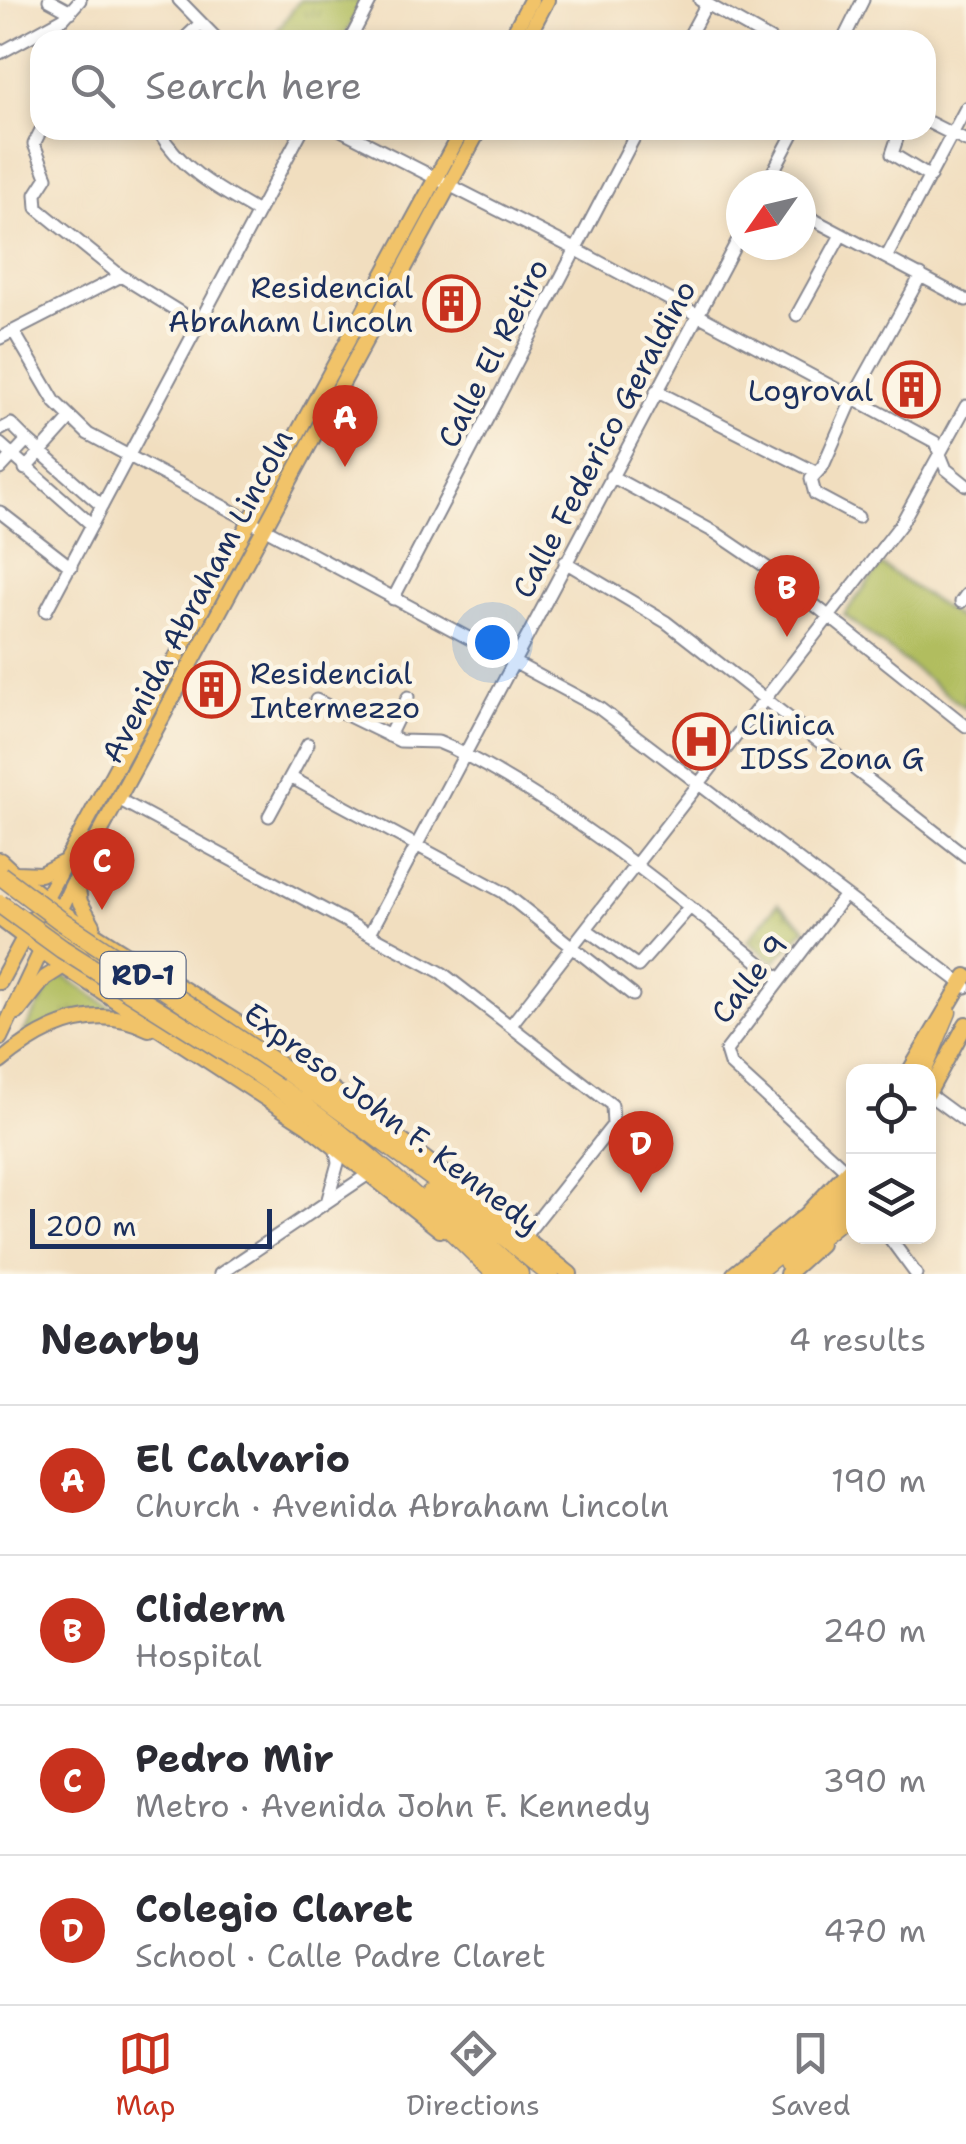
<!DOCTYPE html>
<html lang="en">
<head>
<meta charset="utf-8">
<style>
  body { margin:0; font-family:"Shantell Sans",sans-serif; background:#f7f7f7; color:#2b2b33 }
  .controls { position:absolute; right:30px; bottom:30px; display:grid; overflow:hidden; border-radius:20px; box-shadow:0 5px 15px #0003 }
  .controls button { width:90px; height:90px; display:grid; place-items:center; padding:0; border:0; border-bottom:2px solid #e1e1e2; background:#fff; color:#2b2b33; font:50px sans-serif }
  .compass { position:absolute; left:726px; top:170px; width:90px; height:90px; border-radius:50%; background:#fff; box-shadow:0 5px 15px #0003; rotate:236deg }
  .scale { position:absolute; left:30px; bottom:25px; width:242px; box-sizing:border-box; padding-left:10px; border:5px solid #1b2f5e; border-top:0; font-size:28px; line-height:35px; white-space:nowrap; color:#1b2f5e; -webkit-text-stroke:8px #fcf5e5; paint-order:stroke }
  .you { position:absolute; left:492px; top:642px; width:35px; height:35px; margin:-25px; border:8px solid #fff; border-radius:50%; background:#1a73e8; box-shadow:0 0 0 15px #1a73e833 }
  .badge { display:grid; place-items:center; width:65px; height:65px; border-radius:50%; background:#c8321e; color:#fff; font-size:32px; font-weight:700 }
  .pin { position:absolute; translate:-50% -82px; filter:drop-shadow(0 2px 5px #0008) }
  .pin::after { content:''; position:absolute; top:52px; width:35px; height:30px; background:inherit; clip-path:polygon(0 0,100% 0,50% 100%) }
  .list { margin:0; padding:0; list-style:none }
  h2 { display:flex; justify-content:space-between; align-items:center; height:130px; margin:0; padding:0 40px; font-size:42px }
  h2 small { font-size:32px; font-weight:400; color:#7c7c81 }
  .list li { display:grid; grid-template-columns:65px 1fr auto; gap:30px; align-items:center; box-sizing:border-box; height:150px; padding:0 40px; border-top:2px solid #e1e1e2 }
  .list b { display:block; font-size:38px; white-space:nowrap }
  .list p { margin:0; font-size:32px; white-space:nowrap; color:#7c7c81 }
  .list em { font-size:32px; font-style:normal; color:#7c7c81 }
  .icon { flex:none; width:55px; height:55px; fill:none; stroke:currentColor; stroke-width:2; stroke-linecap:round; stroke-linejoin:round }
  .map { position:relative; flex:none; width:966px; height:1274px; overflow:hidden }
  .search { position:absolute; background:#fff; box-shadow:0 5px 15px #0003; left:30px; right:30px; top:30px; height:110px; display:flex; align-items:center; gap:25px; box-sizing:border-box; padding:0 35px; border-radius:30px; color:#7c7c81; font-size:38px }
  .sheet { height:730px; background:#fff }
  nav { display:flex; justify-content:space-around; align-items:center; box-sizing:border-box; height:140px; border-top:2px solid #e1e1e2; background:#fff; font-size:28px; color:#7c7c81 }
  nav a { display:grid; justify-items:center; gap:5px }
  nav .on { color:#c8321e }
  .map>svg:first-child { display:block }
</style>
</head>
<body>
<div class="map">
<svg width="966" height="1274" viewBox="0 0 966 1274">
  <defs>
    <pattern id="park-tufts" width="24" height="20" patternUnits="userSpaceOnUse" patternTransform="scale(2.5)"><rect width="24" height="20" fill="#b1bd5f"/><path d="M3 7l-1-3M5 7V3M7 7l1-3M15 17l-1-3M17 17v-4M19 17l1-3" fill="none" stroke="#8f9a52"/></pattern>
  </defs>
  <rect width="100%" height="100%" fill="#fcf5e5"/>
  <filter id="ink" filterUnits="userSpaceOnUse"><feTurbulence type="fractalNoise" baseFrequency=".01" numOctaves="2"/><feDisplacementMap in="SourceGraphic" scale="20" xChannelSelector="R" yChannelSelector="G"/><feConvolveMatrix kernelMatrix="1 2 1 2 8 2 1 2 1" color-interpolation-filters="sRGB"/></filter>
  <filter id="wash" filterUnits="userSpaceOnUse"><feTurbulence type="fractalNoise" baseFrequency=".0048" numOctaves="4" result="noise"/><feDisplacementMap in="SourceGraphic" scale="40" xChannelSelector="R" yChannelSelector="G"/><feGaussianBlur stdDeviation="2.25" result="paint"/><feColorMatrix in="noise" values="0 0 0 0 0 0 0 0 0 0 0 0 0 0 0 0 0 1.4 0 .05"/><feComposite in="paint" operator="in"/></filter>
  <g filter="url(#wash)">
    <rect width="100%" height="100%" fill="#f1debf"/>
    <!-- park -->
    <path fill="url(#park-tufts)" stroke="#66765e" stroke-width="2.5" d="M300,0H364L343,40H270Z
      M778,903L806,928L774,962L748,941Z
      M58,972L116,1011L36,1030L20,1039Z"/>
    <!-- garden -->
    <path fill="#b1bd5f" stroke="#66765e" stroke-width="2.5" d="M881,565L966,623V709L844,615Z"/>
  </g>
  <g filter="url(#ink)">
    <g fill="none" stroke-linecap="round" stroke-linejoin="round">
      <defs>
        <path id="minor" d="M49,0L71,12
          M179,0L218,40
          M700,0L771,40
          M183,40L201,23
          M350,40L371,0
          M687,40L707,3
          M843,40L863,0
          M0,53L64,18L80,0
          M926,121L966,141
          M41,130L34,144L47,177L36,194L37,208L121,276L197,323
          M158,130C181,170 220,190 258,212
          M341,130L575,249L935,442L946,469L966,485
          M900,130L892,154L930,177
          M766,185L795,130
          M801,213L966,300
          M886,258L966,108
          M797,315L841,235
          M14,332L55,402L88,434L599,708L966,987
          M0,338L121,276
          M656,391L815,472
          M0,430L11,424L27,440
          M0,444L92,525
          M0,469L27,440L102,506
          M25,469L70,419
          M611,476L716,533L772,571L966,726
          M0,512L71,567
          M858,517L815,494L811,479L823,466L852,400L921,275
          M565,562L666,622L966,856
          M393,599L638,130
          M961,602L966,595
          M46,611L302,130
          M316,700L400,741L438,742L452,748C573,809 674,894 780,979
          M389,736L408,697
          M290,777L503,892L633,995
          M118,799L442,973L612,1105L613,1125L524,1237
          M269,816L308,744
          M845,895L726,1051L730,1064L848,1172
          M587,930L638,966L690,907
          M370,933L741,234
          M511,1025L901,524L966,406
          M928,1094L966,1122
          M328,1199L338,1163L335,1145
          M888,1236L916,1274
          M220,1274L370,1173"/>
        <path id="major" d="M510,40L531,0
          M526,40L547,0
          M0,860C72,930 167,975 250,1031C361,1106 466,1190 570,1274
          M17,873L40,874L62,863
          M76,877L80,902L93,925
          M0,919L61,965L308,1126L440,1230
          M46,927L210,1030
          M0,982L462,130
          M18,1012L45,978L70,962
          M0,1038L76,877L479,130
          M0,1062C43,1026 95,1001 149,1029
          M909,1072L966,976
          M928,1094L966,1024
          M734,1274L806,1215L854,1164
          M787,1274L820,1244"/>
        <path id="highway" d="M233,1057C330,1119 415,1192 496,1274
          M288,1072L433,1178L550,1274
          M922,1072L947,1012
          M430,1194L519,1274
          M788,1262L847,1214
          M753,1274L809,1228L854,1182"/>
      </defs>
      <!-- minor casing -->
      <use href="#minor" stroke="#86868e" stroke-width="15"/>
      <!-- major casing -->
      <use href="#major" stroke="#86868e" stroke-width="18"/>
      <!-- highway casing -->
      <use href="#highway" stroke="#86868e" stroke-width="21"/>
      <!-- minor -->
      <use href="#minor" stroke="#fff" stroke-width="11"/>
      <!-- major -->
      <use href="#major" stroke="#f1c369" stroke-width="14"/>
      <!-- highway -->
      <use href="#highway" stroke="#f1c369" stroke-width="18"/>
      <defs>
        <path id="highway-bridge" d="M0,875L60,920L288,1072
          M0,904L62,949L233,1057"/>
      </defs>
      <!-- highway-bridge casing -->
      <use href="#highway-bridge" stroke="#86868e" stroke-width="21" stroke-linecap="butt"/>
      <!-- highway-bridge -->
      <use href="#highway-bridge" stroke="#f1c369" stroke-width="18"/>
    </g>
  </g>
  <!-- icons -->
  <defs>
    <symbol id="building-ring" viewBox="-11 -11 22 22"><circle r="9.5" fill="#fcf5e5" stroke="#c8321e" stroke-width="1.5"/><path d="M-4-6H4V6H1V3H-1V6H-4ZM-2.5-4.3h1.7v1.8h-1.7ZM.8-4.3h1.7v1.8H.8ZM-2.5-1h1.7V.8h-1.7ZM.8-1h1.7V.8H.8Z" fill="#c8321e"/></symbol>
    <symbol id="hospital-ring" viewBox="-11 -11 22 22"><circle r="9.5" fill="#fcf5e5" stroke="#c8321e" stroke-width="1.5"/><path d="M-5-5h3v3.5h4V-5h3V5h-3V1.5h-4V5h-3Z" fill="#c8321e"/></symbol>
  </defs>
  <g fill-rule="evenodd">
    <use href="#building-ring" x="420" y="272" width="63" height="63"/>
    <use href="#building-ring" x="880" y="358" width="63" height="63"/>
    <use href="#building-ring" x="180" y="658" width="63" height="63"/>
    <use href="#hospital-ring" x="670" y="710" width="63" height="63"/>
  </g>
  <g text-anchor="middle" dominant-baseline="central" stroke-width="9" stroke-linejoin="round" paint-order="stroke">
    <!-- shield labels -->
    <rect fill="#fcf5e5" stroke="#5e6a86" stroke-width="2.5" x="100.5" y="952" width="85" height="46" rx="8"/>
    <g font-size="28" font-weight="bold" fill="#1b2f5e">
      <text x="143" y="975">RD-1</text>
    </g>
    <!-- poi labels -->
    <g font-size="30" fill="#1b2f5e" stroke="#fcf5e5" text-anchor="end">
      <text x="413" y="287">Residencial<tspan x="413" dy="34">Abraham Lincoln</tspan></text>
      <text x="873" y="390">Logroval</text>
      <text x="250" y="673" text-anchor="start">Residencial<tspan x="250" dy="34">Intermezzo</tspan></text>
      <text x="740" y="724" text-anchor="start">Clinica<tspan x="740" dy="34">IDSS Zona G</tspan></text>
    </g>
    <!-- street labels -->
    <g font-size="30" fill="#1b2f5e" stroke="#fcf5e5">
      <text transform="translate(493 353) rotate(-63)">Calle El Retiro</text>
      <text transform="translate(604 439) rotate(-62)">Calle Federico Geraldino</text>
      <text transform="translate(197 596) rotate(-62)">Avenida Abraham Lincoln</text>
      <text transform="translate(749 979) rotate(-52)">Calle 9</text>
      <text transform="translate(392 1118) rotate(37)">Expreso John F. Kennedy</text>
    </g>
  </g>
</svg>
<div class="controls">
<button><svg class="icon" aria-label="locate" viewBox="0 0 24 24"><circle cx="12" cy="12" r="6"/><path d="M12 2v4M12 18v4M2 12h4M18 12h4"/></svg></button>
<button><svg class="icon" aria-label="layers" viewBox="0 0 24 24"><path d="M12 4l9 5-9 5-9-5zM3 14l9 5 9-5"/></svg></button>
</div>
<svg class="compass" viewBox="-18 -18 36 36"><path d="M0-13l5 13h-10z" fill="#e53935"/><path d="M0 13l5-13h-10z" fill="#7c7c81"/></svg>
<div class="scale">200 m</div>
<div class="you"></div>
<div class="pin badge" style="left:345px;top:467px">A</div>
<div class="pin badge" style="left:787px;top:637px">B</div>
<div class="pin badge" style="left:102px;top:910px">C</div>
<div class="pin badge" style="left:641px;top:1193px">D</div>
<div class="search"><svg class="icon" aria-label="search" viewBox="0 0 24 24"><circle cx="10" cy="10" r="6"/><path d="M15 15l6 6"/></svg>Search here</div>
</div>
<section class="sheet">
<h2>Nearby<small>4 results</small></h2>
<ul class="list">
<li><span class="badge">A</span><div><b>El Calvario</b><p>Church · Avenida Abraham Lincoln</p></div><em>190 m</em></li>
<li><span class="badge">B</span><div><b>Cliderm</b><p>Hospital</p></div><em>240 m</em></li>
<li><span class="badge">C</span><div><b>Pedro Mir</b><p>Metro · Avenida John F. Kennedy</p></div><em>390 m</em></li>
<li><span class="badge">D</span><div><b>Colegio Claret</b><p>School · Calle Padre Claret</p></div><em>470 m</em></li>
</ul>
</section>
<nav>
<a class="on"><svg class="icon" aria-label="map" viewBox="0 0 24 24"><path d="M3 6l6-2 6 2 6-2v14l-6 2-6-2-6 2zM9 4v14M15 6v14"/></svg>Map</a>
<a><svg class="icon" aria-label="directions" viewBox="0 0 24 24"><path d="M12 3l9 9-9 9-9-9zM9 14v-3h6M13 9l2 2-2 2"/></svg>Directions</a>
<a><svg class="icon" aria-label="saved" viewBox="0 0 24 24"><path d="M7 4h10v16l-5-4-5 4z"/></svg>Saved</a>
</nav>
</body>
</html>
